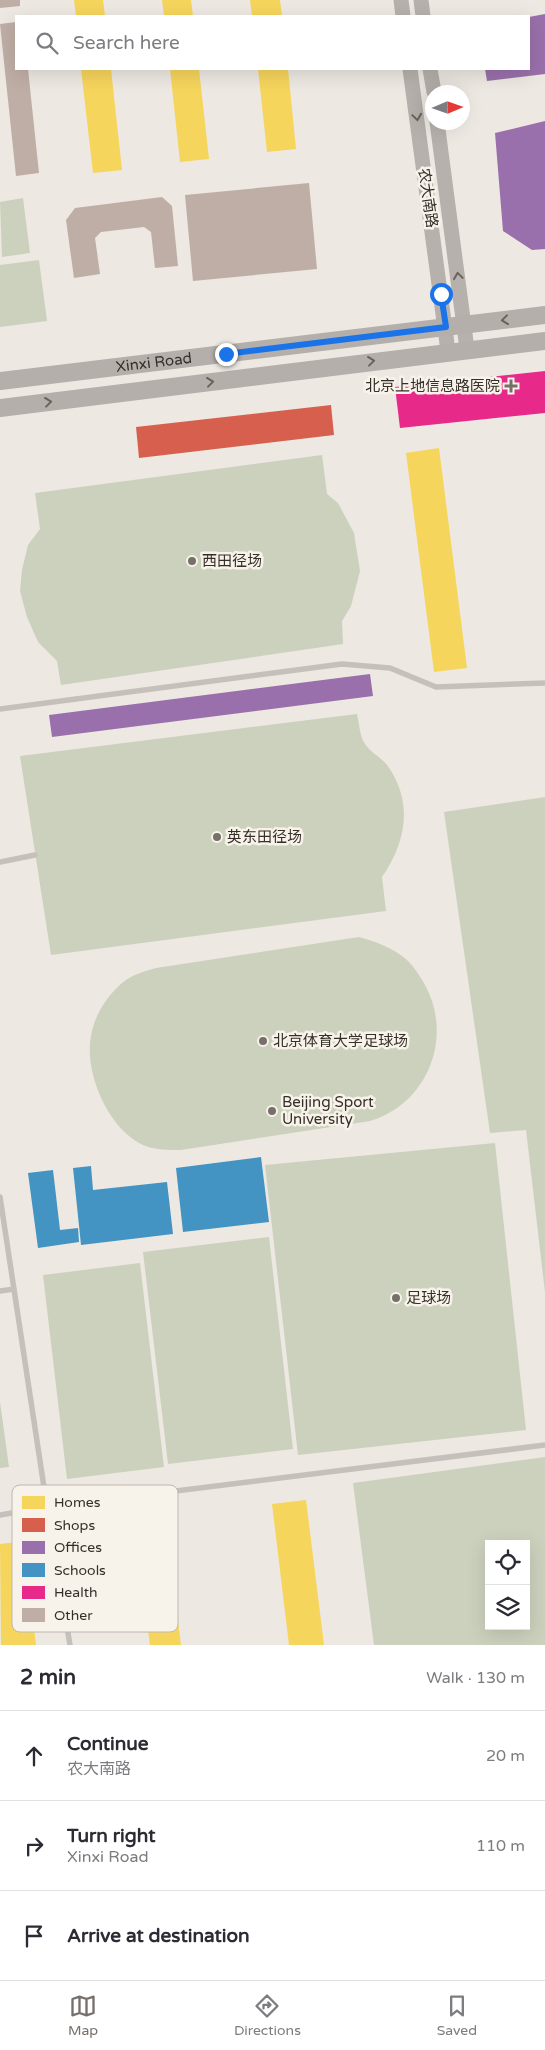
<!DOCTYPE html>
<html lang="en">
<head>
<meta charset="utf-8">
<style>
  body { margin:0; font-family:"Varela Round","Noto Sans SC",sans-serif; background:#f7f7f7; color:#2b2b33 }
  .controls { position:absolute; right:15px; bottom:15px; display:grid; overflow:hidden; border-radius:0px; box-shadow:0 5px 20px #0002 }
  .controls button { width:45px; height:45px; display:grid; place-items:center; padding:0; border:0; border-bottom:1px solid #e1e1e2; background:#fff; color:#2b2b33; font:25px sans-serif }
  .compass { position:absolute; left:425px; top:85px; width:45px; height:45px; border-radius:50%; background:#fff; box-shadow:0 5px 20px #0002; rotate:88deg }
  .stop { position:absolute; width:15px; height:15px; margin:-11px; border:4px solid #1a73e8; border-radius:50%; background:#fff }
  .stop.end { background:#1a73e8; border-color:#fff; box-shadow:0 1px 5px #0008 }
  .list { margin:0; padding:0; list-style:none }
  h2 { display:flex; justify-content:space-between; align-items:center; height:65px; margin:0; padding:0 20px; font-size:21px }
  h2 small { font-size:16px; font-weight:400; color:#7c7c81 }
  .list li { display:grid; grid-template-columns:32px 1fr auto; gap:15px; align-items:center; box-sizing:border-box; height:90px; padding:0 20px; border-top:1px solid #e1e1e2 }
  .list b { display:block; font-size:19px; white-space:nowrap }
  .list p { margin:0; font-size:16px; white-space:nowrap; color:#7c7c81 }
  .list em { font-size:16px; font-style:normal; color:#7c7c81 }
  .icon { flex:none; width:28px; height:28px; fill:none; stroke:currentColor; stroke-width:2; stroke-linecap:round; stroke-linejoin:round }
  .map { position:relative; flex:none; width:545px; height:1645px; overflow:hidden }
  .search { position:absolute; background:#fff; box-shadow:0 5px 20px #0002; left:15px; right:15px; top:15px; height:55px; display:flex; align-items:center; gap:12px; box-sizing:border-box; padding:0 18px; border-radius:0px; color:#7c7c81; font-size:19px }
  .sheet { height:335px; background:#fff }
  nav { display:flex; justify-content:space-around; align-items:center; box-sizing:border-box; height:70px; border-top:1px solid #e1e1e2; background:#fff; font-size:14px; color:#7c7c81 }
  nav a { display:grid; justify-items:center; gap:2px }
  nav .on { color:#766f6a }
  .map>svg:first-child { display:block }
</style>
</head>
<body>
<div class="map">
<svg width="545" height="1645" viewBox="0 0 545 1645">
  <rect width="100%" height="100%" fill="#ede8e2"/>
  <!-- green -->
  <path fill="#ccd1bd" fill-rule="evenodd" d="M23,198L30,253L2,257L0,202Z
    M39,260L47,321L0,327V265Z
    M322,455L327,494L338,503L354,533L360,571L351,606L342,621L343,644L61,685L57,661L38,642L27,617L20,591L22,570L28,545L40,529L35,493Z
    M357,714C359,723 360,737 365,744C371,753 381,757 387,765C414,802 406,842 382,877L386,911L51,955L20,756Z
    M545,797V1292L526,1130L490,1133L444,812Z
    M359,937C377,942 393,948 407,960C414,967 420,976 425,985C454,1038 427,1104 370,1121L181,1150C168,1150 155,1150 143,1145C107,1128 82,1069 92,1031C96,1013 108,995 122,983C131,975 145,971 156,968Z
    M495,1143L526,1430L298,1455L265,1165Z
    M269,1237L293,1449L168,1464L143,1252Z
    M140,1263L164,1467L67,1479L43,1275Z
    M0,1402L9,1467L0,1468Z
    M545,1457V1645H374L353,1483ZM489,1544H526V1626H489Z"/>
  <!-- homes -->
  <path fill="#f6d55c" d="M74,0H103L105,16H76Z
    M162,0H191L193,16H164Z
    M250,0H280L282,16H252Z
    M81,69H111L122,170L93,173Z
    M170,69H199L209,159L180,162Z
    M258,69H288L296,149L267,152Z
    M439,448L467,668L434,672L406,453Z
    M306,1500L324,1645H289L272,1504Z
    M34,1540L36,1554L25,1555L36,1645H1L0,1544Z
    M176,1604L181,1645H150L145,1608Z"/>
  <!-- shops -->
  <path fill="#d6604d" d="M331,405L334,435L139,458L136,427Z"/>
  <!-- offices -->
  <path fill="#9970ab" d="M545,14V74L487,81L485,69H529V17Z
    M545,121V249L532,250L503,231L495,133Z
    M370,674L373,696L52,737L49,715Z"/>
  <!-- schools -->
  <path fill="#4393c3" d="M261,1157L269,1222L183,1232L176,1168Z
    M91,1166L93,1190L167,1182L173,1234L81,1245L73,1168Z
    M53,1170L60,1230L78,1228L79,1242L38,1248L28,1173Z"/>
  <!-- health -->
  <path fill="#e7298a" d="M545,371V413L400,428L395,387Z"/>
  <!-- building -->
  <path fill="#bfaea5" d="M0,0H20V6L0,8Z
    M16,22V69H28L39,173L16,176L0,24Z
    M309,183L317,269L193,281L185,195Z
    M162,197L172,206L178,266L155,268L151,232L144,227L101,232L95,238L100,274L74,278L66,220L75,208Z"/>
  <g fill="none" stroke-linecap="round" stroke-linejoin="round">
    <!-- service -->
    <path stroke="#c5c0bb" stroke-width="5.5" d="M0,709L342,664L390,668L436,687L545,683
      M0,862L35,855
      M0,1197L47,1507L70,1645
      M0,1291L14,1289
      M0,1515L47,1507L545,1445"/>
    <!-- secondary -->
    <path stroke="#b6b1ac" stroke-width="15" d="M401,0L403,16
      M421,0L423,16
      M410,69L448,351
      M430,69L434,92
      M437,122L467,349"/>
    <!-- primary -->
    <g stroke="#b4afaa" stroke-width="18">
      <path id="s1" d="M0,381L545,315"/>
      <path d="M0,408L545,341"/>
    </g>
  </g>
  <!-- one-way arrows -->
  <defs><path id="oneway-chevron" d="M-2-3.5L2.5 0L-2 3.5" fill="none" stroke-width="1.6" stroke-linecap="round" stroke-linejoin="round" transform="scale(1.25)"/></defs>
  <g stroke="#69625d">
    <use href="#oneway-chevron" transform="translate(417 117) rotate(82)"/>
    <use href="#oneway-chevron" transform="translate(458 276) rotate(-98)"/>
  </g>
  <g stroke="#68625d">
    <use href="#oneway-chevron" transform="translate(505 320) rotate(173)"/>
    <use href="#oneway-chevron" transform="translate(371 361) rotate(-7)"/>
    <use href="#oneway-chevron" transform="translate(210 382) rotate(-7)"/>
    <use href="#oneway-chevron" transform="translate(48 402) rotate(-7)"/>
  </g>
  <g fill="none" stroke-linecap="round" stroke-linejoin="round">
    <!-- route -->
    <path stroke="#1a73e8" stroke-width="6" d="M226,354L446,327L441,294"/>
  </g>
  <!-- markers -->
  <g fill="#766f6a" stroke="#f8f3ea" stroke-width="2">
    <path d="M508.5 378.5h5v5h5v5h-5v5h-5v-5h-5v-5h5z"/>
    <circle cx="192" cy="561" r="5"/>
    <circle cx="217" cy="837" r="5"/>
    <circle cx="263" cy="1041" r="5"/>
    <circle cx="272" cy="1111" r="5"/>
    <circle cx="396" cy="1298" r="5"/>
  </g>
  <g text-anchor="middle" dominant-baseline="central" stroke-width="5" stroke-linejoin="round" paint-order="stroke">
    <!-- street labels -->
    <g font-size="15" fill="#362e29" stroke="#f8f3ea">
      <text transform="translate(428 198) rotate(82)">农大南路</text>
      <text stroke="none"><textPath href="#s1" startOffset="155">Xinxi Road</textPath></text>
    </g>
    <!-- poi labels -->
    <g font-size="15" fill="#362e29" stroke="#f8f3ea" text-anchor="start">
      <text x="500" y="386" text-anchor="end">北京上地信息路医院</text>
      <text x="202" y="561">西田径场</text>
      <text x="227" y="837">英东田径场</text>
      <text x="273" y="1041">北京体育大学足球场</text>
      <text x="282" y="1102">Beijing Sport<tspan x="282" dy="17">University</tspan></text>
      <text x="406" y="1298">足球场</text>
    </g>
  </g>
  <!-- legend -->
  <rect x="12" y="1485" width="166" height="147" rx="8" fill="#f8f3ea" stroke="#beb8b0" stroke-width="1"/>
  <rect x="22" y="1496" width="23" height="13" fill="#f6d55c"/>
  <rect x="22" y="1518" width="23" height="14" fill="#d6604d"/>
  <rect x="22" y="1541" width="23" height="13" fill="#9970ab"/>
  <rect x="22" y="1563" width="23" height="14" fill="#4393c3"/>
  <rect x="22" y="1586" width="23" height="13" fill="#e7298a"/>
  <rect x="22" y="1608" width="23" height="14" fill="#bfaea5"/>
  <g font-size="14" fill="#362e29">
    <text x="54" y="1507">Homes</text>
    <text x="54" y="1530">Shops</text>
    <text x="54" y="1552">Offices</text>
    <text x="54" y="1575">Schools</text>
    <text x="54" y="1597">Health</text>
    <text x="54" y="1620">Other</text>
  </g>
</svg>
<div class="controls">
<button><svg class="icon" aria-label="locate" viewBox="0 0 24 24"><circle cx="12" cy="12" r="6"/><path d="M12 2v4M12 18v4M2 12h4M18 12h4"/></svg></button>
<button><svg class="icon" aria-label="layers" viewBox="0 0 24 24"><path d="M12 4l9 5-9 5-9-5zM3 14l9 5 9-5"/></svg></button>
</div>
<svg class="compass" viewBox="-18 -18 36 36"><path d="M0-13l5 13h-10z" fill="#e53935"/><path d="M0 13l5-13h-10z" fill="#7c7c81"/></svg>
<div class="stop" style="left:441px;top:294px"></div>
<div class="stop end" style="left:226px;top:354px"></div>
<div class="search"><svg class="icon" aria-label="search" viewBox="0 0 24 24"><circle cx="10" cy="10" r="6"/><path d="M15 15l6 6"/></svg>Search here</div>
</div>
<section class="sheet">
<h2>2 min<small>Walk · 130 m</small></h2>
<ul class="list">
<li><svg class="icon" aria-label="ahead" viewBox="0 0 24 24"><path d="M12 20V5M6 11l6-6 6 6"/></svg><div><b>Continue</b><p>农大南路</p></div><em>20 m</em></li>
<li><svg class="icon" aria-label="right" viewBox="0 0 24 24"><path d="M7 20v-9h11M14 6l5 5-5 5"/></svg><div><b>Turn right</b><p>Xinxi Road</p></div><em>110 m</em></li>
<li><svg class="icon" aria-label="arrive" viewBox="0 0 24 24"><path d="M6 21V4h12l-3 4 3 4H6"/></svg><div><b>Arrive at destination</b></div></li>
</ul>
</section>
<nav>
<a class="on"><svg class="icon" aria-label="map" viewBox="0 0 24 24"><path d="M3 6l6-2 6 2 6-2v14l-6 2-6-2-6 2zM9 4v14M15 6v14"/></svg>Map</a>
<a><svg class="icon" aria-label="directions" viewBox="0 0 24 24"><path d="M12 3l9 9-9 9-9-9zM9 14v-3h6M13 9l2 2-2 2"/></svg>Directions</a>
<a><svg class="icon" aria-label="saved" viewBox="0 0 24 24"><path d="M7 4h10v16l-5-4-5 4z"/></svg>Saved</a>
</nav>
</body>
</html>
